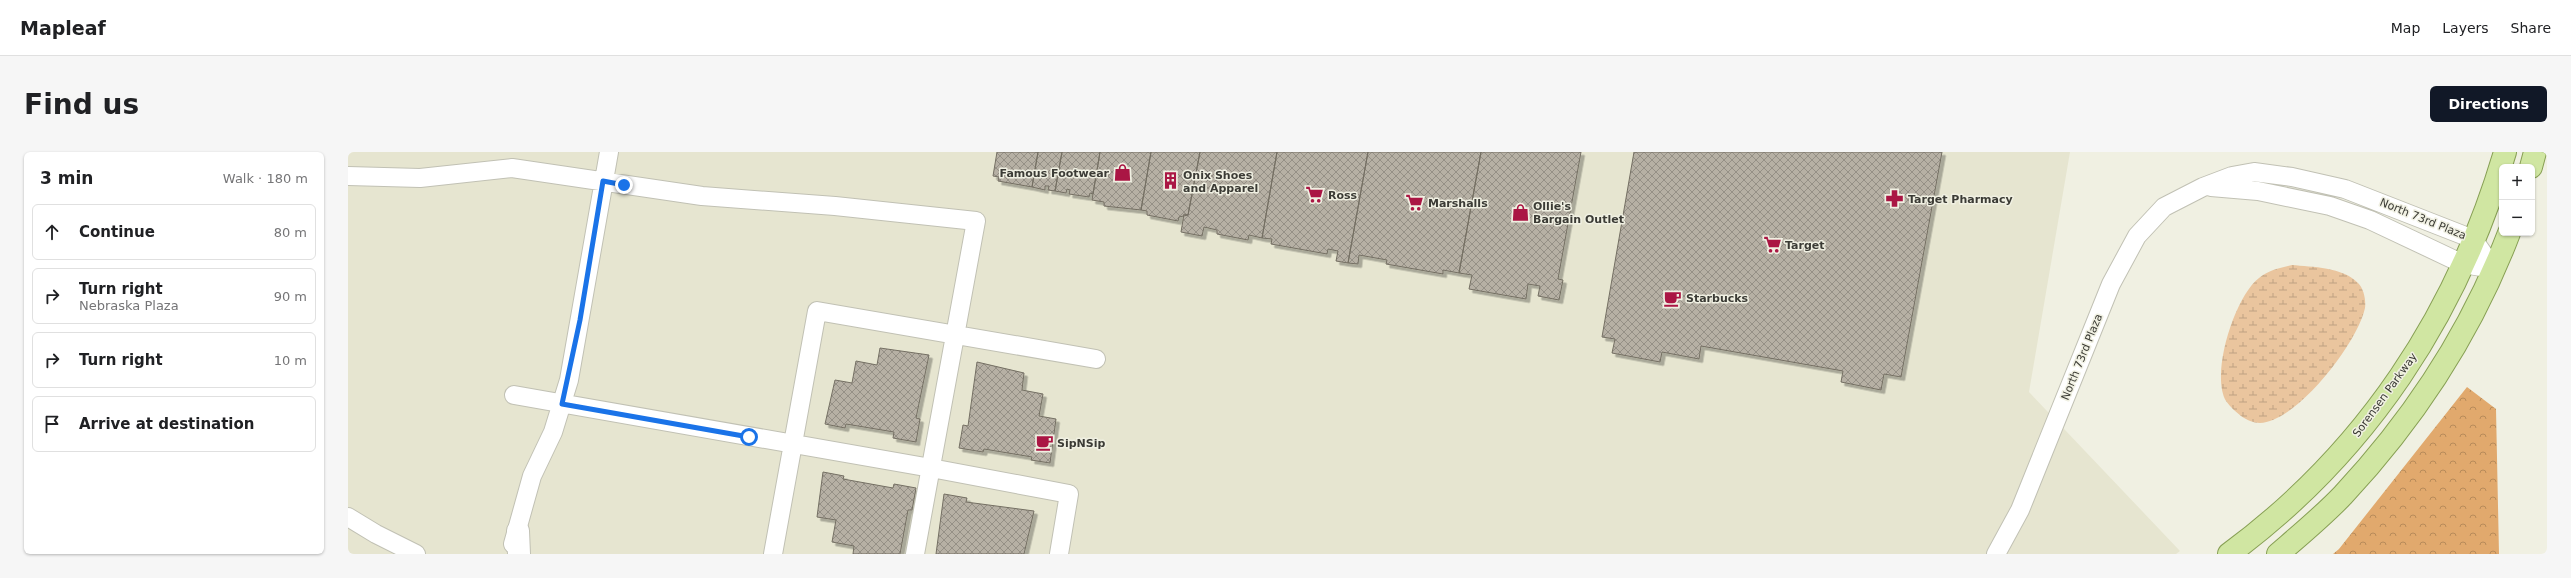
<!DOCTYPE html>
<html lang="en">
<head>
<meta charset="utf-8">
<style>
  body { margin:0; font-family:"DejaVu Sans",sans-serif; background:#f6f6f6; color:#202124 }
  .controls { position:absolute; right:12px; top:12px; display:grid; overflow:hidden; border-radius:6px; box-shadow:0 1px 3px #0004 }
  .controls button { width:36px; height:36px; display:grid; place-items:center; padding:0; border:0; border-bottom:1px solid #e0e0e0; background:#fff; color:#202124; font:20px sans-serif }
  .stop { position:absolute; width:12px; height:12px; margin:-9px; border:3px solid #1a73e8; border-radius:50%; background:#fff }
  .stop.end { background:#1a73e8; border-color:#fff; box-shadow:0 1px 4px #0008 }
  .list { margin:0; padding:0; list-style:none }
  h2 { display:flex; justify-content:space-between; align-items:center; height:52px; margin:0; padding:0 16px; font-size:17px }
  h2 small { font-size:13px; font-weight:400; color:#757577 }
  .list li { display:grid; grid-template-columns:26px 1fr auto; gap:12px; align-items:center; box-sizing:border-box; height:56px; margin:0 8px 8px; padding:0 8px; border:1px solid #e0e0e0; border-radius:6px }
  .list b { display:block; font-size:15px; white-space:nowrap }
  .list p { margin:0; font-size:13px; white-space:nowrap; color:#757577 }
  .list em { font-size:13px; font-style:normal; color:#757577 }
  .icon { flex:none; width:22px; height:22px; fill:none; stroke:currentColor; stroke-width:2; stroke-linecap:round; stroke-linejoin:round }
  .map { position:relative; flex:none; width:2199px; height:402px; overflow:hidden; border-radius:6px }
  header { display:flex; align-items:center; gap:24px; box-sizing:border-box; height:56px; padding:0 20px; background:#fff; border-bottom:1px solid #e0e0e0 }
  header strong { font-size:19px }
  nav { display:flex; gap:22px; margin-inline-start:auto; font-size:14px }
  .intro { display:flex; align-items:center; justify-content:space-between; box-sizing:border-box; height:96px; padding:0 24px }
  h1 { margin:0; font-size:28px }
  .button { padding:10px 18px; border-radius:6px; background:#111827; color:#fff; font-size:14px; font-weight:700 }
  main { display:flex; gap:24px; padding:0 24px }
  aside { flex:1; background:#fff; border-radius:6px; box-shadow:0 1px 3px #0004 }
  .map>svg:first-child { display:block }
</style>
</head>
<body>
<header>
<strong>Mapleaf</strong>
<nav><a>Map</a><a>Layers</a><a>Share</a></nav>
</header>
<div class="intro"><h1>Find us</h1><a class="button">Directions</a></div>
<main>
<aside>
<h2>3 min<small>Walk · 180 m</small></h2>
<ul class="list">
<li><svg class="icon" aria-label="ahead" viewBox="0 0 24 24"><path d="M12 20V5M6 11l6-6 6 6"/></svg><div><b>Continue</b></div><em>80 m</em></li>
<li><svg class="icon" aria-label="right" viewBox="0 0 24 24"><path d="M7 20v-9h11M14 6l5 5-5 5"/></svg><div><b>Turn right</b><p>Nebraska Plaza</p></div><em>90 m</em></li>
<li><svg class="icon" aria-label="right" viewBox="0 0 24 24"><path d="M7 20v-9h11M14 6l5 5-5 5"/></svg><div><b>Turn right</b></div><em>10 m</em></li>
<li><svg class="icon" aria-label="arrive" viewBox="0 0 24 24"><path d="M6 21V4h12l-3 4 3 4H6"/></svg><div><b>Arrive at destination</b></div></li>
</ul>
</aside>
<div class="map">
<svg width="2199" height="402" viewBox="0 0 2199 402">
  <defs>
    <pattern id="forest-crowns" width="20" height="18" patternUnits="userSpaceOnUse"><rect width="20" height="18" fill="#e1a96d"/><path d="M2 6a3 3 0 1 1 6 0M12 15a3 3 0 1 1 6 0" fill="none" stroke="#b88b5a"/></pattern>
    <pattern id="wetland-marsh" width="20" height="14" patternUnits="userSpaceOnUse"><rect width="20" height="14" fill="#eac59e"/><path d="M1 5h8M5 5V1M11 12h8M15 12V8" fill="none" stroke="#bfa182"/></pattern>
    <pattern id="building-cross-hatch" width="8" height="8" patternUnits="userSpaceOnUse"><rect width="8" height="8" fill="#b6b0a4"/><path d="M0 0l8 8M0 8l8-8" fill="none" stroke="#959086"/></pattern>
    <filter id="shadow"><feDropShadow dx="3.5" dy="3.5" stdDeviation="0" flood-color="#0004"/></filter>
  </defs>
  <rect width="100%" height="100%" fill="#f0f0e2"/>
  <!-- built -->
  <path fill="#e6e5d0" d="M0,0H1722L1681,240L1832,399L1828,402H0Z"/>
  <!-- forest -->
  <path fill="url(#forest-crowns)" d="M2119,235L2148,257L2151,402H1985L1991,397Z"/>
  <!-- wetland -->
  <path fill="url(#wetland-marsh)" d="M1944,113C1964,115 1995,115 2010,131C2016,137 2018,148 2017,156C2010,190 1949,270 1912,271C1905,271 1899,268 1893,264C1888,260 1882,255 1878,249C1862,222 1887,144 1911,126C1921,118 1931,116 1944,113Z"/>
  <!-- building -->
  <path fill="url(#building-cross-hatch)" stroke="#746f63" filter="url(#shadow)" d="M649,0H690L684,35L650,29L651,25L645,24Z
    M690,0H714L707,39L700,38L701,34H697V38L684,35Z
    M714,0H752L745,42L742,41L741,45L721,42L722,38L719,37L718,41L707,39Z
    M752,0H803L793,58L756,54V50L744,48Z
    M803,0H852L840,63L831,65L830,69L799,63V59L793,58Z
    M852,0H929L914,86L901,83L900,88L869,82V78L856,75L854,84L833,80L836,62L840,63Z
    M929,0H1020L1000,111L988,109L990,99L980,97L979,102L923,92L924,87L914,86Z
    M1020,0H1133L1111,121L1095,118V122L1038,112L1039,108L1011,103L1010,112L1000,111Z
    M1133,0H1233L1210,127L1215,128L1211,148L1190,144L1192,134L1180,132L1178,147L1121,137L1124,123L1111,121Z
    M1286,0H1594L1553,225L1536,222L1533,238L1493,230L1495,219L1353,194L1351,207L1314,200L1312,210L1264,201L1267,187L1254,185Z
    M532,196L581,203L568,266L572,267L568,290L545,286L546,280L498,272L497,276L477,272L487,228L504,231L508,209L529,213Z
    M629,210L676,221L674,238L695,242L691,264L708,267L702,311L683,308L684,305L636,297L635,300L611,296L615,273L620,274Z
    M475,320L496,324L495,327L545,336L546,332L568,336L564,358H560L552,402H505L506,394L484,390L488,368L469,365Z
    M596,342L619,346L618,350L686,359L676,402H588Z"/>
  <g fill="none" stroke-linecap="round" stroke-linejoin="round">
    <defs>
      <path id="street" d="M0,24L72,26L164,16L354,44L487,54L628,69L567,402
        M1863,35L1910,39L1982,54L2022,68L2115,112L2146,117
        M166,243L583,316L721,342L711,402
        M0,365L28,382L68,402
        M165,392L184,324L205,280L221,228L261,0
        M425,402L469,159L748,207
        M1648,402L1672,358L1763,132L1789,84L1816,55L1855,35L1884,24L1906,20L1944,25L1997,37L2125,87L2146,117"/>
      <path id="secondary" d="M170,379L171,402"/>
      <path id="primary" d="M2183,15L2187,0
        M1881,402C2018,301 2109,163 2157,0
        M1930,402C1952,383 1975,364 1995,343C2066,267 2124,178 2161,81"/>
    </defs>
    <!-- street casing -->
    <use href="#street" stroke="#c1c1b4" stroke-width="20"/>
    <!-- secondary casing -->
    <use href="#secondary" stroke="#c1c1b4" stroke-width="24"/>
    <!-- primary casing -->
    <use href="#primary" stroke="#879f54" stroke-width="24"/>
    <!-- street -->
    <use href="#street" stroke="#fff" stroke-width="18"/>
    <!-- secondary -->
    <use href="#secondary" stroke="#fff" stroke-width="22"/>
    <!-- primary -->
    <use href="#primary" stroke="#d0e6a2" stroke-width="22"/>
  </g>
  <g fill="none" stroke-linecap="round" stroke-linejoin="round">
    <!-- route -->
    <path stroke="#1a73e8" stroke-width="5" d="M276,33L255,29L232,168L214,252L401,285"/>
  </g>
  <!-- icons -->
  <defs>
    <symbol id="shop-bare" viewBox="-9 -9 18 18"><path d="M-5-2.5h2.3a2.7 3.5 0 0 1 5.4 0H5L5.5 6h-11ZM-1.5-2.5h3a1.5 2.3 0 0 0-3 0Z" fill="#aa1644" stroke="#f0f0e2" stroke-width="2.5" paint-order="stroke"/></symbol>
    <symbol id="building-bare" viewBox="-9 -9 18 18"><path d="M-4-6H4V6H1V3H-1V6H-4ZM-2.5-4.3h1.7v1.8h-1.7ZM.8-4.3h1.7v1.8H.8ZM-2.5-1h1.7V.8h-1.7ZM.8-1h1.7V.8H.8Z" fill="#aa1644" stroke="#f0f0e2" stroke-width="2.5" paint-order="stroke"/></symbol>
    <symbol id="supermarket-bare" viewBox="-9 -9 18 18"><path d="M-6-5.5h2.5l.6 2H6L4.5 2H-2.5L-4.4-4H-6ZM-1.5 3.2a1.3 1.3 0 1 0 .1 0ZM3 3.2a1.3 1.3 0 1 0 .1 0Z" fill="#aa1644" stroke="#f0f0e2" stroke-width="2.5" paint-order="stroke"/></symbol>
    <symbol id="pharmacy-bare" viewBox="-9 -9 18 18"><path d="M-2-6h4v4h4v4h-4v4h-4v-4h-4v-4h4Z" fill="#aa1644" stroke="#f0f0e2" stroke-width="2.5" paint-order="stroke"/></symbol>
    <symbol id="cafe-bare" viewBox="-9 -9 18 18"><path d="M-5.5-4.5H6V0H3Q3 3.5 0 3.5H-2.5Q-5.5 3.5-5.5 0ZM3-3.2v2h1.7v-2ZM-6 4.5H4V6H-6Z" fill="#aa1644" stroke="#f0f0e2" stroke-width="2.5" paint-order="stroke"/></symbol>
  </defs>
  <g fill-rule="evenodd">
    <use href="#shop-bare" x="762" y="8" width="25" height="25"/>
    <use href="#building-bare" x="810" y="16" width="25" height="25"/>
    <use href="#supermarket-bare" x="954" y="30" width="25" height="25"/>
    <use href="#pharmacy-bare" x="1534" y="34" width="25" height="25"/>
    <use href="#supermarket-bare" x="1054" y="38" width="25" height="25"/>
    <use href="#shop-bare" x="1160" y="48" width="25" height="25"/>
    <use href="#supermarket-bare" x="1412" y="80" width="25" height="25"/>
    <use href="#cafe-bare" x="1312" y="134" width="25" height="25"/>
    <use href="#cafe-bare" x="684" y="278" width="25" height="25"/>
  </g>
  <g text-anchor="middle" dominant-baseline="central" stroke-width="3" stroke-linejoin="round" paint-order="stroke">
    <!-- poi labels -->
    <g font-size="11" font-weight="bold" fill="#3b3b35" stroke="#f0f0e2" text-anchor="start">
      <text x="761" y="21" text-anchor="end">Famous Footwear</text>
      <text x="835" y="23">Onix Shoes<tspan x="835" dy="13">and Apparel</tspan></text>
      <text x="980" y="43">Ross</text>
      <text x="1560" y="47">Target Pharmacy</text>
      <text x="1080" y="51">Marshalls</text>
      <text x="1185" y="54">Ollie's<tspan x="1185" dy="13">Bargain Outlet</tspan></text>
      <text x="1437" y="93">Target</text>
      <text x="1338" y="146">Starbucks</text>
      <text x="709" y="291">SipNSip</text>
    </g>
    <!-- street labels -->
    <g font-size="11" fill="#3b3b35" stroke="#f0f0e2">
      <text transform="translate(2075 67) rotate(22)">North 73rd Plaza</text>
      <text transform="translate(1734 205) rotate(-68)">North 73rd Plaza</text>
      <text transform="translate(2037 243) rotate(-54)">Sorensen Parkway</text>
    </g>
  </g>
</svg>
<div class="controls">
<button>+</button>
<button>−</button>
</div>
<div class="stop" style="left:401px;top:285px"></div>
<div class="stop end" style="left:276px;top:33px"></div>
</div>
</main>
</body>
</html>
